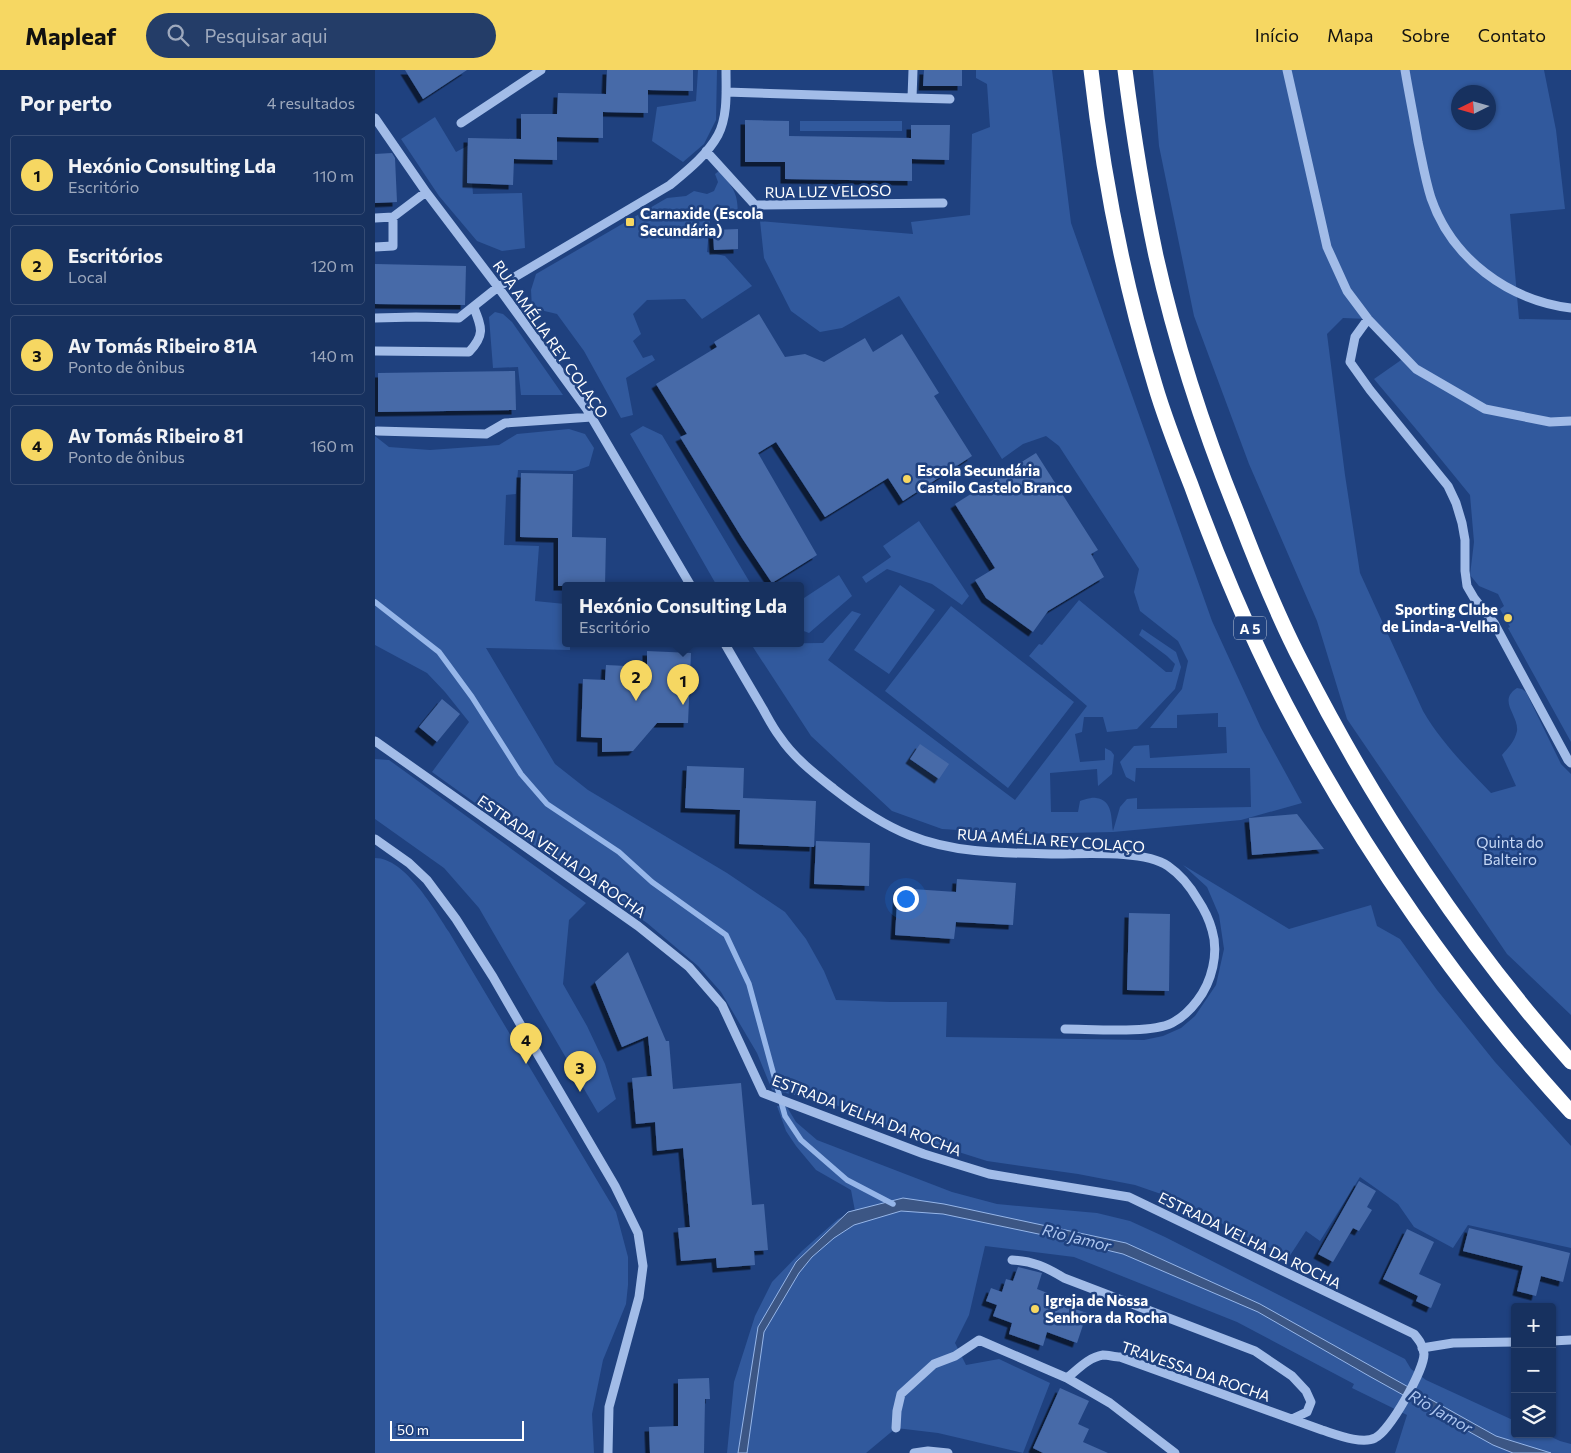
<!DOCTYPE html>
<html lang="pt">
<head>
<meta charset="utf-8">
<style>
  body { margin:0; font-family:Commissioner,sans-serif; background:#243d68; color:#f1f3f6 }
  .controls { position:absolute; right:15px; bottom:15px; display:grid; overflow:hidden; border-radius:5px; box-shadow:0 1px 4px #0004 }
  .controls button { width:45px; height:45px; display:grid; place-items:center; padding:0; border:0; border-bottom:1px solid #364c74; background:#17315f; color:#f1f3f6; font:25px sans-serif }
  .compass { position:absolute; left:1076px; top:15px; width:45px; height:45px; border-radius:50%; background:#17315f; box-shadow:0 1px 4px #0004; rotate:265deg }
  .scale { position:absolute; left:15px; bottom:12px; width:134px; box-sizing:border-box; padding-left:5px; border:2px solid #fff; border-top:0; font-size:14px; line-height:18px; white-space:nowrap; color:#fff; -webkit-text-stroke:4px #1f417f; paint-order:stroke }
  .you { position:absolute; left:530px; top:828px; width:18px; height:18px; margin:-12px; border:4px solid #fff; border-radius:50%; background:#1a73e8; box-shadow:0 0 0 8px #1a73e833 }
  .badge { display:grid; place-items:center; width:32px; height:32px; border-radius:50%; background:#f6d762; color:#111; font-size:16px; font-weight:700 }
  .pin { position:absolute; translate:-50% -41px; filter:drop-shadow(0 1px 2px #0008) }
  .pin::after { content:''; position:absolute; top:26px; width:18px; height:15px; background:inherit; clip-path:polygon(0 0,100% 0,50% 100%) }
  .popup { position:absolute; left:187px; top:512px; width:242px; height:65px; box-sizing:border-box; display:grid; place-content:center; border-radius:5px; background:#17315f; filter:drop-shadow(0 1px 4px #0005); font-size:16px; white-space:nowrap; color:#9ea9bd }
  .popup b { font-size:19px; color:#f1f3f6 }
  .popup::after { content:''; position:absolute; left:50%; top:100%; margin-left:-10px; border:10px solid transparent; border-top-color:#17315f }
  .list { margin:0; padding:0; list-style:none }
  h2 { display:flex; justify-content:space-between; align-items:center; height:65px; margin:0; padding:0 20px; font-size:21px }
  h2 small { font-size:16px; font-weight:400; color:#9ea9bd }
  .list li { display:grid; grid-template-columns:32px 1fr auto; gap:15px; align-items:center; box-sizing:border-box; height:80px; margin:0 10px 10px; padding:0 10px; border:1px solid #364c74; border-radius:5px }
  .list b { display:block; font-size:19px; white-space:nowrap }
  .list p { margin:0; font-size:16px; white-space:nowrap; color:#9ea9bd }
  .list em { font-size:16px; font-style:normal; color:#9ea9bd }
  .icon { flex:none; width:28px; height:28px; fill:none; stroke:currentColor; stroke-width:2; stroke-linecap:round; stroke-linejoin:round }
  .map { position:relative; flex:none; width:1196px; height:1383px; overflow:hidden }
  header { display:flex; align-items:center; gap:30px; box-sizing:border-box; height:70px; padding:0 25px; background:#f6d762; color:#111 }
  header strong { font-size:24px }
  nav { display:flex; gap:28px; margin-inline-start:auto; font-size:18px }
  .search { width:350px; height:45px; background:#243d68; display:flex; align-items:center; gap:12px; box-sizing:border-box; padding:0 18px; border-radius:28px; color:#9ea9bd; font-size:19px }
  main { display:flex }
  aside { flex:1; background:#17315f }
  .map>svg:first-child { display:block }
</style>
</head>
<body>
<header>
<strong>Mapleaf</strong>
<div class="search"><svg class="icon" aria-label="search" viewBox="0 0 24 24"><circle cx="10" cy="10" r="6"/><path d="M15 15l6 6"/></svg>Pesquisar aqui</div>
<nav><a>Início</a><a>Mapa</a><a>Sobre</a><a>Contato</a></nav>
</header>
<main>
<aside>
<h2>Por perto<small>4 resultados</small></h2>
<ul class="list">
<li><span class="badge">1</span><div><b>Hexónio Consulting Lda</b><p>Escritório</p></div><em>110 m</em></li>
<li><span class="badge">2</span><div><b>Escritórios</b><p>Local</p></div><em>120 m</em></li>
<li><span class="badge">3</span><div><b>Av Tomás Ribeiro 81A</b><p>Ponto de ônibus</p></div><em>140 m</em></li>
<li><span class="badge">4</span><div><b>Av Tomás Ribeiro 81</b><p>Ponto de ônibus</p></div><em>160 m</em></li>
</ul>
</aside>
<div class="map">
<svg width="1196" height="1383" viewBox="0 0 1196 1383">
  <defs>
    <filter id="shadow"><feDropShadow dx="-4.5" dy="4.5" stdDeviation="0" flood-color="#0009"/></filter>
  </defs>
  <rect width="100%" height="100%" fill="#1f417f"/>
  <!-- green -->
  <path fill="#31599d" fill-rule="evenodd" d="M323,0H342L341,50L329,74L308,92L277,71L282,37L321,31Z
    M601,0H677L696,153L837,551L886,658L927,733L866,750L738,762L648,764L567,759L517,741L436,666L376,574L448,573L477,541L486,544L453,590L640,730L712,636L654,586L664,574L667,575L704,530L791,602H797L800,594L792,586L764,565L767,559L801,582L806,597L800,619L762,659L732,662L728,647H709L707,662L700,664L705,692L730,690V678L736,681L739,685L737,704L723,716L722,699L675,703L676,742H703L705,731C709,730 716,727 721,728C738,730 736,748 738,761L745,737L752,729L762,728V739L876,737L875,698H761L760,712L751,707L745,692L759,676L774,675L775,688L852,683L851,657H843V643L802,645V658H775L807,619L813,591L803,571L765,541L759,522L764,499L684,376L671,366L648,374L627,389L524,226L467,258L445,262L416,241L389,188L385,151L538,164L536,152L595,145L597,64L615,57L612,14L601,8Z
    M778,0H1169L1181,60L1190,139L1135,144L1144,249L1196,250V672L1133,558L1135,557L1125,539L1129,536L1123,524L1104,516L1095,505L1099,472L1095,425L1046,365L999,309L1029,288L993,249L968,248L952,264L970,405L985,503L1048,641C1066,672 1091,697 1116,723L1141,716L1127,685C1133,678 1140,671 1142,661C1144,645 1122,631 1142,618L1147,619L1151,622L1186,694L1196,704V945L1132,884L972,649L942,551L874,394L819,246L784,76ZM1084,22H1114V52H1084Z
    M60,47L81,82L94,75L98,124L147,123L150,178L127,181L102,171L64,126L26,69Z
    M425,51H527V61H425Z
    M344,101C360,119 363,124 363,148L350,150L336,142L334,159L332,182L350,186L377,216L327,249L310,229L272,230L258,244L266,264L258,271L268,288L277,285L280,290L251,308L258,345L246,348L209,281L182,244L157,238L156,220L161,204L292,128L311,126L319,121L332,124L339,121L343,112L340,104Z
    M120,242L128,244L137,252L188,325H146L143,297L118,298L114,247Z
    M268,356L287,365L377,516H342L255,364Z
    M194,359L210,364L219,378L214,396L200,401L143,400L141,424L131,425L129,475L164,476L160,531L190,534V574H195V580L111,578L180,694L213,720L352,803L410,842L431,869L449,901L461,930L515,932H572L571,967L769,970L788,966L806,958L820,946L841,915L849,879L844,845L832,817L808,795L914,859L996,835L1002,856L1025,869L1062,920L1120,992L1196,1076V1178L1093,1155L1078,1178L1039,1157L1023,1134L985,1107L945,1171L931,1161L914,1187L863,1163L812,1133L760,1115L703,1104L612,1091L552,1072L456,1033L397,1020L382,983L346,922L323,896L272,853L184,793L57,702L94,652L70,622L52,603L0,575V366L14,377L55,380L124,375L142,364Z
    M544,451L594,526L587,535L557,514L512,499L491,513L487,507L516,487L508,476Z
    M464,505L477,526L434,563L426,560V530Z
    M525,515L560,540L514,604L479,580Z
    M576,536L699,632L633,718L510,621Z
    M0,689L14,690L211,833L194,850L188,914L212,956L230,994L241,1029L223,1043L104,838L69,798L0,749Z
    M0,788C30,788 59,839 74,862L241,1142L253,1187V1215L251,1234L228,1290L217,1344L219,1383H0Z
    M402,1036L412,1037L421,1052L442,1070L577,1122L622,1134L722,1143L755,1151L790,1167L1030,1289L1036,1299L1051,1310L1140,1351V1364H1170L1185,1371L1196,1374V1383H1020L1032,1345L977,1318L979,1314L862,1252L699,1187L610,1176L594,1245L580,1273L591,1295L624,1289L675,1313L648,1383L563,1363L521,1358L491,1383H352L359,1312L380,1246L397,1212L427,1181L463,1149L480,1141L476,1120L441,1100L421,1076L411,1061Z"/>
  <!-- water -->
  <path fill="#3c5684" stroke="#96b6e9" d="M528,1128L569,1134L751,1173L885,1234L1121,1366L1176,1383H1138L1118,1375L994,1306L883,1242L748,1184L673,1166L568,1144L526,1141L479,1155L459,1168L437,1187L424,1203L389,1262L372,1383H363L383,1257L421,1192L473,1142Z"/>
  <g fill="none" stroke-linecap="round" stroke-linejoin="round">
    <!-- stream -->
    <path stroke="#96b6e9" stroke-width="5.5" d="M0,532L64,582L97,627L146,704L172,734L244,782L277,812L351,865L374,914L410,1046L426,1070L472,1110L518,1134"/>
  </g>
  <!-- building -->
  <path fill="#476aa8" filter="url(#shadow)" d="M30,0H92L48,29Z
    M232,0H318V21L273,20V43L228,42V68L182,67V90L139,89L138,115L92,113L93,68L146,69V44H182L183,23L231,24Z
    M549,0H587V16H548Z
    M370,50L414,51V66L536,68V55H575L574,90L537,89V111L410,109V92H370Z
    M17,83L20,88L22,132L0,133V84Z
    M363,159V179L339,180L338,160Z
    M0,194L91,196L90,235L0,234Z
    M384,244L410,287L430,284L449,292L490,268L498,282L527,264L564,323L559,326L597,386L528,431L513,408L450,447L401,372L383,383L442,485L397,513L367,468L305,367L312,364L281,314L342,277L339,272Z
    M140,301L141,340L3,342V303Z
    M661,383L723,480L716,484L729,507L673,541L658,562L611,528L600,510L620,498L580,434Z
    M146,403L198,404L197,467L231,468L230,516H183V468L145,467Z
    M272,581L316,583L313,653H282L258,681L227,682V668L206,667L208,609L230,610L231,595L272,597Z
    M67,629L85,644L62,672L44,657Z
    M545,674L574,694L564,709L535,689Z
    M312,696L369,698L368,728L441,731L439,777L364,774L365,740L310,738Z
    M922,744L949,779L877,785L874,748Z
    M441,771L495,773L494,816L439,814Z
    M582,809L641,813L638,855L581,852L579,869L520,865L523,818L581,822Z
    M754,843L795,844L794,921L752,920Z
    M253,882L291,971H294L298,1019L366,1013L377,1135L389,1134L393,1180L379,1181L380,1195L342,1198L341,1188L306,1191L303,1158L315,1157L308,1078L282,1081L280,1052L261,1054L257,1008L277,1006L273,966L247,977L220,912Z
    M984,1111L1001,1121L992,1137L997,1140L984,1161L978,1158L958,1192L943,1184Z
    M1094,1158L1195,1183L1188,1212L1166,1206L1161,1226L1142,1221L1148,1196L1088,1181Z
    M1032,1159L1059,1172L1044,1204L1066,1214L1056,1238L1041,1231L1043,1226L1008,1209Z
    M643,1197L667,1203L662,1219L675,1224L673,1230L712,1243L702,1273L672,1262L668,1276L634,1264L637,1253L618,1246L622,1235L611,1231L616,1218L627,1222L631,1209L638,1211Z
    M334,1308L335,1329H330L329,1383H275L274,1357L303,1356V1309Z
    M685,1318L714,1331L703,1354L714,1359L708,1372L733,1383H668L658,1378Z"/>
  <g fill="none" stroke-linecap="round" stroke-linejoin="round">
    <!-- minor -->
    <path stroke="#a2bce8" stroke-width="9" d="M912,0L952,177L972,221L993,249L1041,299L1110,339L1175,352L1196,351
      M1030,0C1034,24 1039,48 1043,72C1047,90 1050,109 1056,128C1077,189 1133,230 1196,238
      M351,22L537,28L538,0
      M537,28L575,29
      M0,48L51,122L123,217L211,338L316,516
      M86,53L166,0
      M331,81L380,135L568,133
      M0,148L18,147L51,122
      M0,177L18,176V147
      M0,248L41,247L84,248L123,217L295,115C313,100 332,85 343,65C353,46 351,20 351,0
      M993,249L980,267L975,292L995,320L1073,416L1081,433L1087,453L1090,470V501L1092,516L1099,528L1119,553L1193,690L1196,693
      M0,281L94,282C110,265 107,258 99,238
      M2,361L111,364L130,353L217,347
      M350,574C362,595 375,617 388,639C393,648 398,658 405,667C419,688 440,704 459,719C482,737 506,754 534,765C580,784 632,783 682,784C711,784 769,780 793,796C806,805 815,816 823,830C829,839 834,849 837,860C844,883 837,912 822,931C816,939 807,948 797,953C775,964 716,959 690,959
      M0,671L263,856L314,897L347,935L388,1023L549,1084L614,1104L754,1127L1039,1264C1044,1270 1048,1275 1049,1284C1049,1300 1015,1361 1000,1368C987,1375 960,1364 947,1360L745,1287C740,1287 733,1285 728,1285C714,1287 703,1299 692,1308
      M0,769L34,793L52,810L81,849L118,907L159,978L240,1116L263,1163L268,1196L264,1227L234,1337L233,1383
      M637,1190C658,1191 671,1197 689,1208L880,1281L917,1306L931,1321L936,1332L932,1342L917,1349
      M1177,1271L1196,1270
      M1047,1278L1078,1273L1140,1272
      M521,1358L522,1341L526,1324L559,1294L580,1286L604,1270L692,1308L735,1333L800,1383
      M539,1383L553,1381L573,1383"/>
    <!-- highway -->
    <path stroke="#fff" stroke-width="15" d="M716,0C728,106 749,213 780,315C790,349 803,382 816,415C843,489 874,564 911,635C987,780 1085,921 1196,1042
      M750,0C758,62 768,125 781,186C801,275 829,361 863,445C882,495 902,545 927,593C998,733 1091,875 1196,992"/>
  </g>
  <!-- markers -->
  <g fill="#f6d762" stroke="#1f417f" stroke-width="2">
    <rect x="250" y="147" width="10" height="10" rx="2.5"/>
    <circle cx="532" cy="409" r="5"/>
    <circle cx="1133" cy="548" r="5"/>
    <circle cx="660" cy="1239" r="5"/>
  </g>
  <g text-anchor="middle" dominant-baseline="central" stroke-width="5" stroke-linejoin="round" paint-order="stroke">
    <!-- shield labels -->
    <rect fill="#1f417f" stroke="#bcc6d9" stroke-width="1" x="859" y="546.5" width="32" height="23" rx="4"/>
    <g font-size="14" font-weight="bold" fill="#fff">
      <text x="875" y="558">A 5</text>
    </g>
    <!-- street labels -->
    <g font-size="15" fill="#fff" stroke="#1f417f">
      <text transform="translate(453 121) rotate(-1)">RUA LUZ VELOSO</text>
      <text transform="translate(176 269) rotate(55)">RUA AMÉLIA REY COLAÇO</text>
      <text transform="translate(676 770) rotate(4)">RUA AMÉLIA REY COLAÇO</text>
      <text transform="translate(187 786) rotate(35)">ESTRADA VELHA DA ROCHA</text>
      <text transform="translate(492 1045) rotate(21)">ESTRADA VELHA DA ROCHA</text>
      <text transform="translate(875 1170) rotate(26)">ESTRADA VELHA DA ROCHA</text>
      <text transform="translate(821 1301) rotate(19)">TRAVESSA DA ROCHA</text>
    </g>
    <!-- poi labels -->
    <g font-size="15" font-weight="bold" fill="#fff" stroke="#1f417f" text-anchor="start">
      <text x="265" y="143">Carnaxide (Escola<tspan x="265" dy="17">Secundária)</tspan></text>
      <text x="542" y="400">Escola Secundária<tspan x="542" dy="17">Camilo Castelo Branco</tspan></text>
      <text x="1123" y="539" text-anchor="end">Sporting Clube<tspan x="1123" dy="17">de Linda-a-Velha</tspan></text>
      <text x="670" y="1230">Igreja de Nossa<tspan x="670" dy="17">Senhora da Rocha</tspan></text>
    </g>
    <!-- park labels -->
    <g font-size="15" fill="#c6d8f6" stroke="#1f417f">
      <text x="1135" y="772">Quinta do<tspan x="1135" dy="17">Balteiro</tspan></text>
    </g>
    <!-- water labels -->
    <g font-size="16" font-style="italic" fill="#adc6f0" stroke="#1f417f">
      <text transform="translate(702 1167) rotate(14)">Rio Jamor</text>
      <text transform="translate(1066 1341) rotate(30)">Rio Jamor</text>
    </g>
  </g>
</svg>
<div class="controls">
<button>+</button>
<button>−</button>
<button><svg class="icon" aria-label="layers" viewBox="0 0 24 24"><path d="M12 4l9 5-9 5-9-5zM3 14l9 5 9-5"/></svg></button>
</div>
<svg class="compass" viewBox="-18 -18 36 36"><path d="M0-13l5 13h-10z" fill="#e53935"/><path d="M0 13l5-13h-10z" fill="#9ea9bd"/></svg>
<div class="scale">50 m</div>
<div class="you"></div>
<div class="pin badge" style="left:308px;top:635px">1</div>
<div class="popup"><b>Hexónio Consulting Lda</b>Escritório</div>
<div class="pin badge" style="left:261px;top:631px">2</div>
<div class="pin badge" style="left:205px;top:1022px">3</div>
<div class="pin badge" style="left:151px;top:994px">4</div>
</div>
</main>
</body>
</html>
